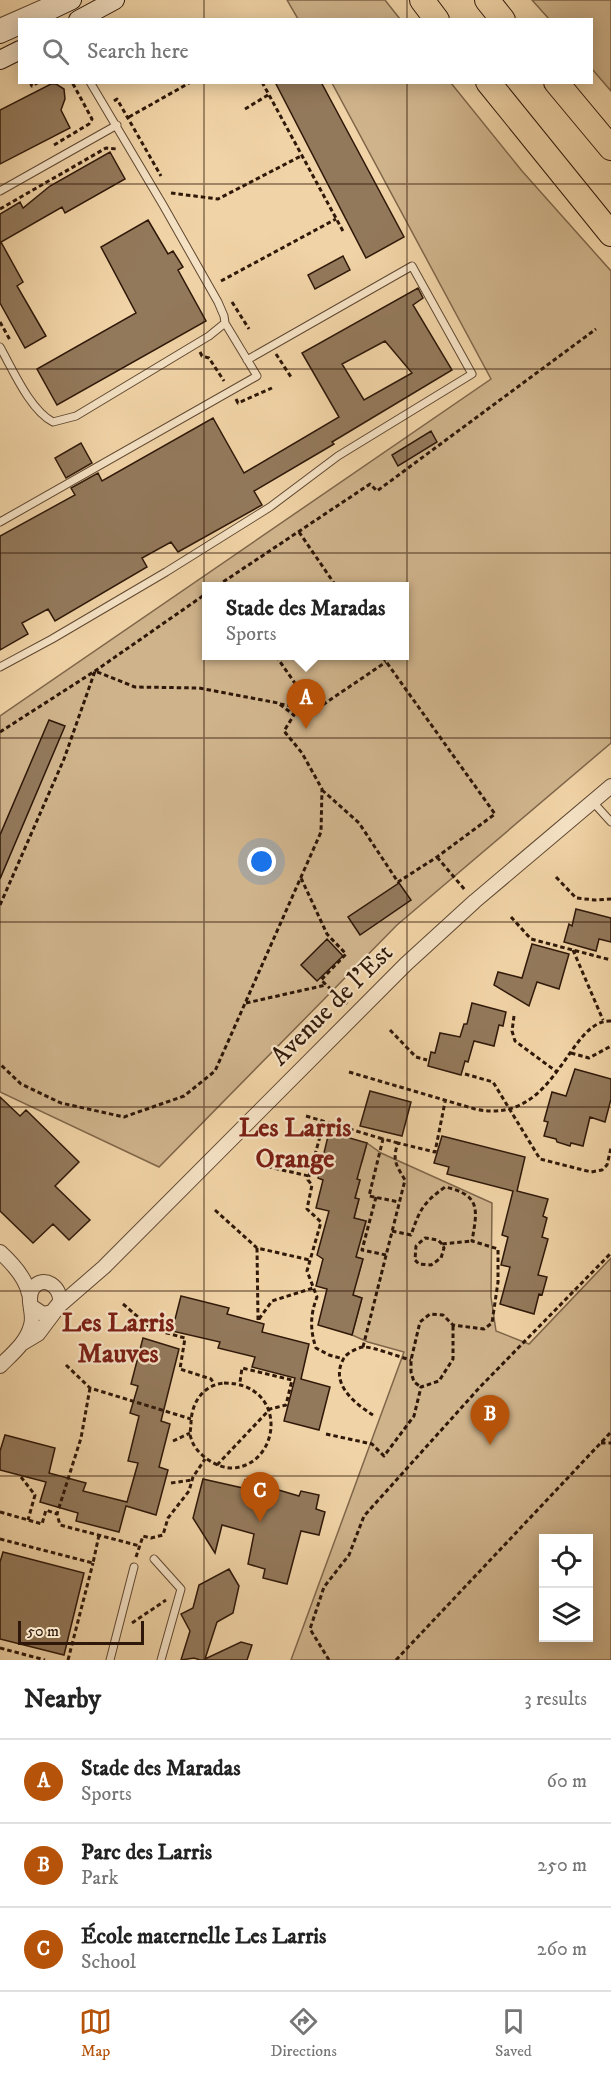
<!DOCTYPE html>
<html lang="en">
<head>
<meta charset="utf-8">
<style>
  body { margin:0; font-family:"IM FELL DW Pica",serif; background:#f6f6f6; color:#222 }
  .controls { position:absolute; right:18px; bottom:18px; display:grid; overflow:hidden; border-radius:0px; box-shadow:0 3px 15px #0003 }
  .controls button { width:54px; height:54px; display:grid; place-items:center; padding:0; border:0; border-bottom:2px solid #e0e0e0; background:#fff; color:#222; font:30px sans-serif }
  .scale { position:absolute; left:18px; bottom:15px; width:126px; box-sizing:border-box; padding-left:6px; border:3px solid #2f1809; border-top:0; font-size:16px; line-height:21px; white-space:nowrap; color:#2f1809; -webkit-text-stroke:4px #f5e2c5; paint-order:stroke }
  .you { position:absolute; left:262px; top:862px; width:21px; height:21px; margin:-15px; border:4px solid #fff; border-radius:50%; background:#1a73e8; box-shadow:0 0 0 9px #1a73e833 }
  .badge { display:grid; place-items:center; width:39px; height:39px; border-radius:50%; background:#b45309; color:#fff; font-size:20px; font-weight:700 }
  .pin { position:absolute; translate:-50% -50px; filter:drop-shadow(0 2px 3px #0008) }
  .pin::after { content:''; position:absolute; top:32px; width:21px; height:18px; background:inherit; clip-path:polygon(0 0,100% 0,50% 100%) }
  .popup { position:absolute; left:202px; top:582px; width:207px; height:78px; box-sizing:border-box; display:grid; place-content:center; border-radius:0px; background:#fff; filter:drop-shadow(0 2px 4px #0005); font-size:20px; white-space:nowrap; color:#767676 }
  .popup b { font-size:22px; color:#222 }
  .popup::after { content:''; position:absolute; left:50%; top:100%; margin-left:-12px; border:12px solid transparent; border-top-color:#fff }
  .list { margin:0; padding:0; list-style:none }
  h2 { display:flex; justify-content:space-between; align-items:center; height:78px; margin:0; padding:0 24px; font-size:26px }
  h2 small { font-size:20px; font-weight:400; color:#767676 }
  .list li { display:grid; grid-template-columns:39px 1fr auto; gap:18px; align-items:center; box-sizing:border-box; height:84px; padding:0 24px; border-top:2px solid #e0e0e0 }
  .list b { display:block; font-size:22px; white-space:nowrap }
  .list p { margin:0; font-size:20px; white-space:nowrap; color:#767676 }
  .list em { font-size:20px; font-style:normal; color:#767676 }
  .icon { flex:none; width:33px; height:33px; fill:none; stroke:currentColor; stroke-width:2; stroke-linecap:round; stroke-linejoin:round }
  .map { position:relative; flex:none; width:611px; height:1660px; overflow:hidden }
  .search { position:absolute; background:#fff; box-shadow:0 3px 15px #0003; left:18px; right:18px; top:18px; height:66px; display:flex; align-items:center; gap:15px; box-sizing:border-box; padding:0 21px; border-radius:0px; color:#767676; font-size:22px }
  .sheet { height:330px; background:#fff }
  nav { display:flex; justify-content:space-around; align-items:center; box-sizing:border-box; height:84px; border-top:2px solid #e0e0e0; background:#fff; font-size:16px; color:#767676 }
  nav a { display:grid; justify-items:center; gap:3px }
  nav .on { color:#b45309 }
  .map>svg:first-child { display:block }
</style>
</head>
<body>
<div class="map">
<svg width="611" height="1660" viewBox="0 0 611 1660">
  <rect width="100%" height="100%" fill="#f0d3a6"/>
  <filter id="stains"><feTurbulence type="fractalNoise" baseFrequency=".00333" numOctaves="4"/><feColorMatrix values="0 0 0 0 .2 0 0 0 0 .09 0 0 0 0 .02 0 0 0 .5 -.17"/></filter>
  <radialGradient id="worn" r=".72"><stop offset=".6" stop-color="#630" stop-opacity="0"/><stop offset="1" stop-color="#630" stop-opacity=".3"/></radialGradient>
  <!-- green -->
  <path fill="#cfb38b" stroke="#7f664a" stroke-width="1.5" fill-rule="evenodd" d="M287,0H385L400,19H298Z
    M532,0H611V91L592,69V20L549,19Z
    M332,83H451L522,171L611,271V743L397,925L159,1167L0,1092V716L491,379ZM207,586H405V656H207Z
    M367,1143L381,1153L492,1203L491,1297L496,1331L529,1344L611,1258V1660H291L404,1352L368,1342L352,1335L362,1298L350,1294L358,1277L363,1259L353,1256L361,1239L366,1221L354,1218L359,1199L355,1198L360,1180L353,1178L362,1162ZM544,1538H588V1638H544Z"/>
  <!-- building -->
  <path fill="#93795b" stroke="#2f1809" stroke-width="1.5" fill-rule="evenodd" d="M275,82H321L404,237L366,258Z
    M51,84H56L64,89L65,99L61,110L70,128L0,164V110Z
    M110,152L125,179L65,213L62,207L1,242L23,282L17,286L46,336L25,348L0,303V214L20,202L23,208L50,186Z
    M148,220L168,254L173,251L183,267L178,270L206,321L57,405L37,369L136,313L101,247Z
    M343,256L350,270L315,289L308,275Z
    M418,288L423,298L413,305L452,370L332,442L334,444L254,491L262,505L178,552L171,542L142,558L147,567L55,621L48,609L22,623L28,634L0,650V536L75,495L71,488L98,473L102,481L213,418L244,473L339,417L302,353ZM385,341L412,373L364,400L342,364Z
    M431,431L437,442L398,466L392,455Z
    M81,443L92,463L66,478L55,458Z
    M49,720L65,726L0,879V835Z
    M399,883L411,900L360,935L348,917Z
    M576,909L611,918V942L599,939L596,951L564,942L569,924L572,926Z
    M327,939L343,956L317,981L301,965Z
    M532,944L569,954L559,989L537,982L529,1006L494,985L498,972L522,978Z
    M472,1003L506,1012L503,1026L499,1025L494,1046L474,1041L468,1062L465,1061L461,1075L428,1066L431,1052L435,1053L440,1033L460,1037L464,1024H467Z
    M575,1069L611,1079V1099L605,1122L590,1117L583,1146L571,1143L570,1146L557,1142L556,1139L544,1136L548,1122L544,1121L552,1092L566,1096Z
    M370,1091L411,1102L402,1136L360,1126Z
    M0,1097L20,1116L26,1110L79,1162L55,1186L90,1220L69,1240L53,1224L33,1243L0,1211Z
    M329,1132L367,1143L357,1179L360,1180L355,1198L359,1199L354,1218L366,1221L356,1257L363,1259L353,1295L362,1298L352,1335L318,1325L327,1289L316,1286L323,1259L317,1255L329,1211L316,1208L323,1180L318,1178Z
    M442,1136L525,1157L517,1191L548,1199L543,1216L547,1218L542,1237L548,1239L538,1275L547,1277L542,1295L539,1294L534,1314L500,1304L510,1267L501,1265L508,1237L502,1235L513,1191L447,1174L449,1167L434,1163Z
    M181,1296L229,1308L227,1314L264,1324L262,1332L309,1344L301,1379L330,1387L319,1430L284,1421L295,1378L252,1367L255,1357L218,1348L220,1342L172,1331Z
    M143,1338L179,1349L161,1421L170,1424L159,1467L168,1470L156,1515L126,1506L119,1532L76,1521L78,1513L40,1502L46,1482L0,1470V1451L5,1435L55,1448L49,1473L86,1483L83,1491L127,1502L138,1463L128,1461L139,1416L130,1413L138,1386L131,1384Z
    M203,1479L243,1488L245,1480L299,1496L301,1491L319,1495L316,1509L325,1512L319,1535L301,1531L287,1584L263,1578L265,1569L248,1564L254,1534L222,1525L215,1553L193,1518Z
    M3,1552L84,1573L64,1655L0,1639V1562Z
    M229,1569L239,1586L233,1613L217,1622L205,1659L241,1642L252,1645L247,1660H200L194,1658L181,1660L190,1631L181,1614L193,1608L199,1585Z"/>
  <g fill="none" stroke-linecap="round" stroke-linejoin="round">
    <defs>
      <path id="lane" d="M0,22L50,0
        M0,191L117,125
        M0,347C13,370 30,410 53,422L76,416L209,336L225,323L224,316L218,302L163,205L90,82
        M0,522L257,376L225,323
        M0,667L52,639L166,572L270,507L338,456L472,374L412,266L247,360
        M592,801L611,822
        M154,1559L181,1589L161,1660
        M110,1660L134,1567"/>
      <path id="street" d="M0,1252C12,1263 26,1278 29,1294
        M59,1306L104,1267L406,964L475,901L611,786
        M23,1343L38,1334L56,1310
        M0,1366C12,1354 27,1342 31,1325C35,1313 25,1299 33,1288C44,1274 61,1287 60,1302L52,1312L43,1314L31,1306"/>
      <path id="secondary" d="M30,20L72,0
        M78,20L115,0
        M0,34L20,25
        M0,60L20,50"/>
      <path id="highway" d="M422,0L437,20
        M487,0L503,20
        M488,82L611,234
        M556,82L611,148"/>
    </defs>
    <!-- lane casing -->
    <use href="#lane" stroke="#5f4730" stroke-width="9"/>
    <!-- street casing -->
    <use href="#street" stroke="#5f4730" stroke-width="16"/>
    <!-- secondary casing -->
    <use href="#secondary" stroke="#2f1809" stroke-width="20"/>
    <!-- highway casing -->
    <use href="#highway" stroke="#2f1809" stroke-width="26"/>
    <!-- path -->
    <path stroke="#2f1809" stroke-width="3" stroke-dasharray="4.5 3" stroke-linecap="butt" d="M30,82L32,86L39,82
      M262,82L344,233
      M114,101L117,99L161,176
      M245,109L268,95
      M129,117L191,82
      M54,145L89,124L92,119L72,82
      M171,193L218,199L301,156
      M0,209L106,148L117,149
      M221,281L336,219
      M232,302L249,329
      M0,322L10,340
      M200,352L202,356L209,358L224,381
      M276,354L291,377
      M236,399L238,403L272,388
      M299,532L336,586
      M217,586L370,484L377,491L596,329
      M276,656L313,709
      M280,704L315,710L386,662
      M0,732L95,671L207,593
      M322,790L359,823L398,882L437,857L495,814L382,656
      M437,857L465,890
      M556,877L576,898L595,900L611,899
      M301,878L327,934L346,954L321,980L347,1004
      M0,905L64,759L95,671L135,687L199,688L278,703L294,715L284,731L302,753L322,789L321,832L215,1071L184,1096L124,1117L61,1103L21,1084L0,1064
      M511,917L531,939L611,960
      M573,950L603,1020
      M246,1003L326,985
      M514,1016L512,1031L515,1041L557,1072
      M390,1030L416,1057L427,1060
      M571,1053L589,1058L611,1046
      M349,1072L475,1109C557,1127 567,1019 611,1021
      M465,1074L493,1082L540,1159L591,1172L602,1170L607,1165L611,1148
      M306,1116L383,1139
      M324,1122L308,1180L312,1185L307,1209L321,1222L307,1271L317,1297C310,1315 310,1330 316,1348L329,1355L344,1359
      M398,1143L383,1139L369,1196L399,1202
      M260,1165L309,1176
      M376,1197L362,1250L386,1255
      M215,1210L257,1248L310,1260
      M392,1231L411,1235C420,1209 423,1203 445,1187C482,1195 477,1211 472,1241L498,1249V1282L492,1323L484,1329L453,1325L443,1315L430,1314L420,1322L411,1360V1372L414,1382L421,1387
      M442,1244L438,1240L425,1238L416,1246L415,1260L419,1264L431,1265L441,1258L444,1248L442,1244L472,1241
      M257,1248L258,1320
      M123,1304L152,1329L185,1338L180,1369L211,1379L214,1384
      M259,1319L272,1301L313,1288
      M363,1347L405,1180C396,1165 392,1160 398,1143L435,1152L445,1102
      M66,1365L90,1388L191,1419
      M224,1383C288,1383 282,1463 234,1468C217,1469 195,1454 191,1438C189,1435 191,1428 191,1424C191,1403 203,1385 224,1383Z
      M90,1388L81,1438L57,1514L60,1525L140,1546
      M373,1415C354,1403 329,1383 344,1358C347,1353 358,1347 364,1347C374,1347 399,1357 411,1360
      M326,1434L372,1444L384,1456L414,1416L421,1387L439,1381L453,1359V1325
      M173,1441L190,1433
      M601,1443H611
      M217,1465L270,1409L286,1405L292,1380L242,1368L240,1382
      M21,1477L35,1495L28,1520
      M171,1483L192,1480
      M0,1512L42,1524L46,1510L57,1514
      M0,1539L93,1563L99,1535
      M136,1557L143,1536L151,1538L163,1535L168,1518L189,1491L193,1477L205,1459
      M132,1623L166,1600
      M0,1648L45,1660
      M68,1660L93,1563
      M329,1660L310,1629L324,1587L349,1555L364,1516L480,1387L611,1253
      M396,1660L611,1432"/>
    <!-- lane -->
    <use href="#lane" stroke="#f5e2c5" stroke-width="7"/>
    <!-- street -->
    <use href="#street" stroke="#f5e2c5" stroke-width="14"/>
    <!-- secondary -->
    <use href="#secondary" stroke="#f5e2c5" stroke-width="18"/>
    <!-- highway -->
    <use href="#highway" stroke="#f0d3a6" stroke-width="24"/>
  </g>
  <!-- grid -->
  <path fill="none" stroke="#2f1809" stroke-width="1.5" stroke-opacity="0.55" d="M204,0V20M407,0V20M204,82V1660M407,82V1660M0,184H611M0,369H611M0,553H611M0,738H611M0,922H611M0,1107H611M0,1291H611M0,1476H611"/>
  <g text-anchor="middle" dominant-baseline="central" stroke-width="4.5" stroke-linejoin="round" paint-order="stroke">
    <!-- street labels -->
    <g font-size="26" fill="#2f1809" stroke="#f5e2c5">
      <text transform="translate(332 1005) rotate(-45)">Avenue de l'Est</text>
    </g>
    <!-- neighbourhood labels -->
    <g font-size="27" font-weight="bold" fill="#7a1f14" stroke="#f5e2c5">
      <text x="295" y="1128">Les Larris<tspan x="295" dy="31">Orange</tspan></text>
      <text x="118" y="1323">Les Larris<tspan x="118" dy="31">Mauves</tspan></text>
    </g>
  </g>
  <rect width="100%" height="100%" filter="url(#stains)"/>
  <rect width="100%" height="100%" fill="url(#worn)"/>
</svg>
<div class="controls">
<button><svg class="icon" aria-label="locate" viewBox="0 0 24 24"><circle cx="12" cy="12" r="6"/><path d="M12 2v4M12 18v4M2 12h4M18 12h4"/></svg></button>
<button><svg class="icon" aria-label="layers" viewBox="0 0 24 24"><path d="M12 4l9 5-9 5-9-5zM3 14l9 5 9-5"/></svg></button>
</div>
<div class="scale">50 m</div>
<div class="you"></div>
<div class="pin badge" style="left:306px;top:729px">A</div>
<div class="popup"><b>Stade des Maradas</b>Sports</div>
<div class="pin badge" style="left:490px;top:1445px">B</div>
<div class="pin badge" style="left:260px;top:1522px">C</div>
<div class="search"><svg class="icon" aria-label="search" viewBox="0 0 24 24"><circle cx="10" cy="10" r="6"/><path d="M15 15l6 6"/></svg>Search here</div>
</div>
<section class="sheet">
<h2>Nearby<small>3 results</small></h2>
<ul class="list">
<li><span class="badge">A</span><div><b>Stade des Maradas</b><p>Sports</p></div><em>60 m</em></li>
<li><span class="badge">B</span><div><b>Parc des Larris</b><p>Park</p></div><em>250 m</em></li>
<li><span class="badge">C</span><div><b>École maternelle Les Larris</b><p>School</p></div><em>260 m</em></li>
</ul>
</section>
<nav>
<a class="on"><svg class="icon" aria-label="map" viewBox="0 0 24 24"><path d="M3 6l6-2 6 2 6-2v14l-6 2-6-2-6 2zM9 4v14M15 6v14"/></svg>Map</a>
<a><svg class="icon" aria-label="directions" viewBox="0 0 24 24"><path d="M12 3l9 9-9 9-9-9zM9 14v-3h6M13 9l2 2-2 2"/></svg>Directions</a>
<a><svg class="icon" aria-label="saved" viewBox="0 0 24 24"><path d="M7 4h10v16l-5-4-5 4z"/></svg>Saved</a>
</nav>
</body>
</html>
